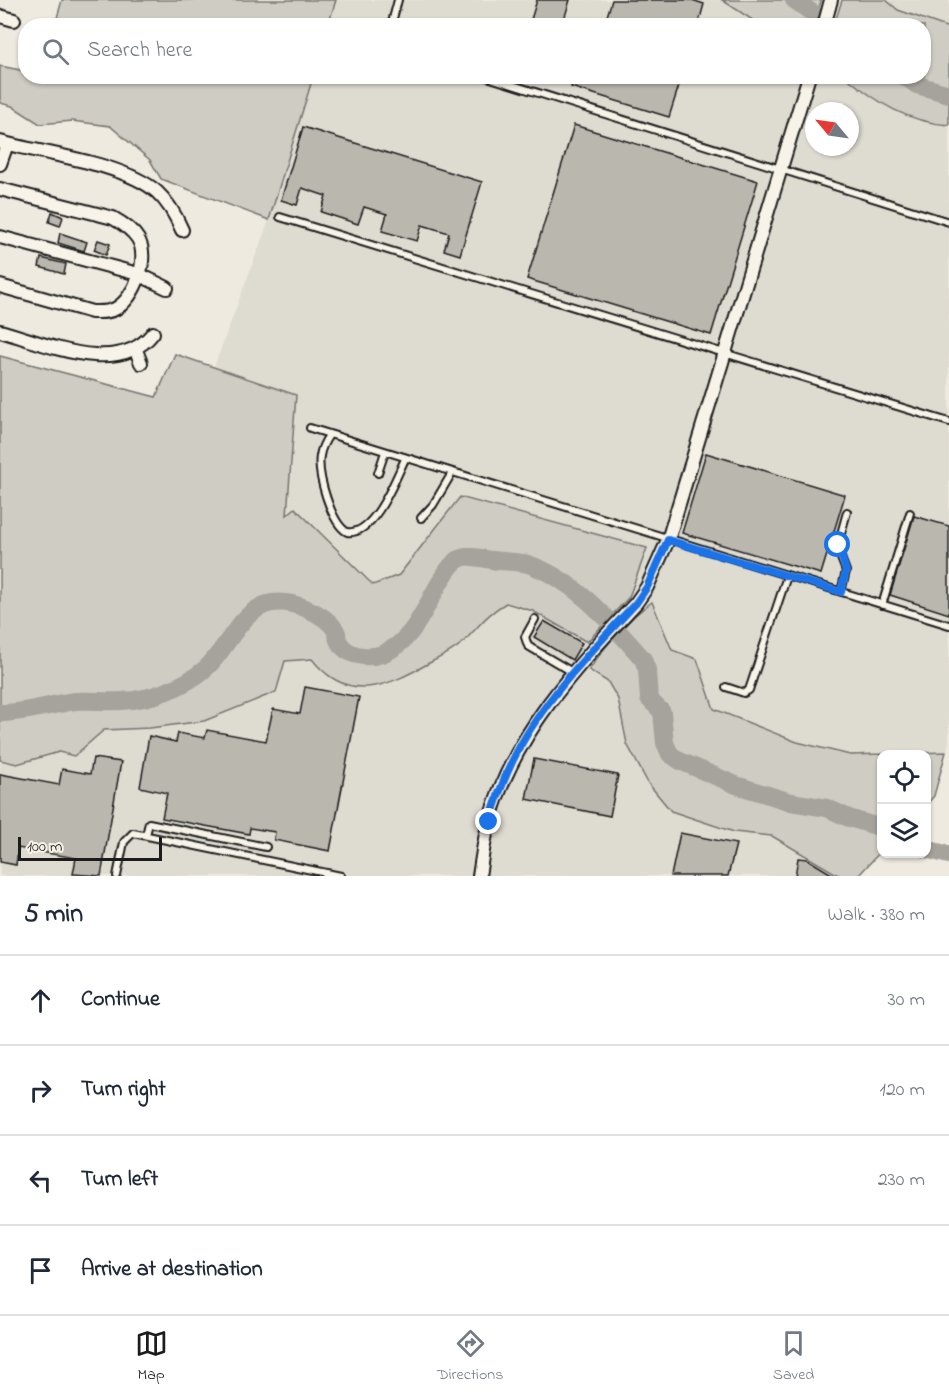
<!DOCTYPE html>
<html lang="en">
<head>
<meta charset="utf-8">
<style>
  body { margin:0; font-family:"Indie Flower",sans-serif; background:#f6f6f7; color:#1f2937 }
  .controls { position:absolute; right:18px; bottom:18px; display:grid; overflow:hidden; border-radius:12px; box-shadow:0 2px 4px #0004 }
  .controls button { width:54px; height:54px; display:grid; place-items:center; padding:0; border:0; border-bottom:2px solid #e0e1e3; background:#fff; color:#1f2937; font:30px sans-serif }
  .compass { position:absolute; left:805px; top:102px; width:54px; height:54px; border-radius:50%; background:#fff; box-shadow:0 2px 4px #0004; rotate:299deg }
  .scale { position:absolute; left:18px; bottom:15px; width:144px; box-sizing:border-box; padding-left:6px; border:3px solid #1c1c1c; border-top:0; font-size:16px; line-height:21px; white-space:nowrap; color:#1c1c1c; -webkit-text-stroke:4px #f7f3e8; paint-order:stroke }
  .stop { position:absolute; width:18px; height:18px; margin:-14px; border:4px solid #1a73e8; border-radius:50%; background:#fff }
  .stop.end { background:#1a73e8; border-color:#fff; box-shadow:0 2px 6px #0008 }
  .list { margin:0; padding:0; list-style:none }
  h2 { display:flex; justify-content:space-between; align-items:center; height:78px; margin:0; padding:0 24px; font-size:26px }
  h2 small { font-size:20px; font-weight:400; color:#747a83 }
  .list li { display:grid; grid-template-columns:39px 1fr auto; gap:18px; align-items:center; box-sizing:border-box; height:90px; padding:0 24px; border-top:2px solid #e0e1e3 }
  .list b { display:block; font-size:22px; white-space:nowrap }
  .list em { font-size:20px; font-style:normal; color:#747a83 }
  .icon { flex:none; width:33px; height:33px; fill:none; stroke:currentColor; stroke-width:2; stroke-linecap:round; stroke-linejoin:round }
  .map { position:relative; flex:none; width:949px; height:876px; overflow:hidden }
  .search { position:absolute; background:#fff; box-shadow:0 2px 4px #0004; left:18px; right:18px; top:18px; height:66px; display:flex; align-items:center; gap:15px; box-sizing:border-box; padding:0 21px; border-radius:24px; color:#747a83; font-size:22px }
  .sheet { height:438px; background:#fff }
  nav { display:flex; justify-content:space-around; align-items:center; box-sizing:border-box; height:84px; border-top:2px solid #e0e1e3; background:#fff; font-size:16px; color:#747a83 }
  nav a { display:grid; justify-items:center; gap:3px }
  nav .on { color:#1c1c1c }
  .map>svg:first-child { display:block }
</style>
</head>
<body>
<div class="map">
<svg width="949" height="876" viewBox="0 0 949 876">
  <rect width="100%" height="100%" fill="#eeeae0"/>
  <filter id="ink" filterUnits="userSpaceOnUse"><feTurbulence type="fractalNoise" baseFrequency=".0167" numOctaves="2"/><feDisplacementMap in="SourceGraphic" scale="12" xChannelSelector="R" yChannelSelector="G"/><feConvolveMatrix kernelMatrix="1 2 1 2 8 2 1 2 1" color-interpolation-filters="sRGB"/></filter>
  <g filter="url(#ink)">
    <!-- built -->
    <path fill="#dedbd1" fill-rule="evenodd" d="M336,0H722L760,25L328,26Z
      M886,0H949V28L898,10Z
      M313,77H846L875,100L949,125V742L946,752L850,755L797,742L713,709L697,659L589,670L608,682L618,699L627,744L648,783L734,832L772,836L840,876H0V760L17,764L59,752L74,756L104,730L150,728L204,721L276,692L285,661L312,659L324,674L461,645L487,614L506,603L533,611L587,641L629,597L647,548L460,497L399,575L373,585L295,509L287,516L296,395L214,367L269,220ZM814,111H850V147H814Z"/>
    <!-- green -->
    <path fill="#cfccc3" stroke="#767470" stroke-width="1.5" d="M62,0H336L328,25H55Z
      M722,0H821V1L814,25H760Z
      M842,0H886L898,10L949,28V125C907,122 878,103 846,77L924,76V26L834,25Z
      M0,66L25,71L26,76L313,77L269,220L161,179L150,160L110,126L72,121L40,124L12,106L0,103Z
      M175,354L296,395L287,515L295,508L373,585L399,575L460,497L647,548L629,597L587,642L533,611L506,603C484,616 480,626 462,643C454,651 441,657 431,662C389,686 348,705 312,659L285,661L276,692L204,721L150,728L104,730L74,756L59,752L17,764L0,760V356L156,397Z
      M652,602L672,650L697,659L714,709L797,742L850,755L946,752L934,796L927,804L926,754H882L881,851L858,876H840L772,836L734,832L671,811L648,783L627,744L618,699L608,682L589,670C605,646 628,619 652,602Z"/>
    <g fill="none" stroke-linecap="round" stroke-linejoin="round">
      <!-- river -->
      <path stroke="#a6a39d" stroke-width="18" d="M794,0L831,26
        M904,76L917,85L949,94
        M0,713C26,713 51,704 76,701C91,700 107,702 122,701C150,700 184,687 205,669C227,650 241,608 272,603C293,600 325,613 336,631C339,636 336,635 338,640C345,656 367,659 382,654C419,640 428,594 451,566C463,551 477,558 492,560C504,562 517,561 528,564C576,580 610,622 643,659L647,670L649,699L662,712L665,743L670,754L680,761L736,785L791,802L827,808L849,818L882,828
        M926,849L949,855"/>
    </g>
    <!-- building -->
    <path fill="#bab7af" stroke="#1c1c1c" stroke-width="1.5" d="M537,0H570L562,26H529Z
      M612,0H692L704,4L698,26H604Z
      M574,76H682L669,117L571,87Z
      M574,125L758,181L711,335L527,279Z
      M303,127L482,182L460,255L444,250L449,233L422,225L417,241L382,231L387,214L364,207L358,224L321,212L326,196L302,188L297,205L281,200Z
      M52,212L63,217L60,226L49,222Z
      M60,233L87,242L84,251L58,243Z
      M98,240L110,244L106,255L94,250Z
      M41,258L66,264L64,274L39,267Z
      M706,453L845,495L821,574L682,533Z
      M914,516L949,526V614L890,595Z
      M544,621L582,643L572,660L534,637Z
      M305,687L359,697L330,851L274,840L275,832L250,828L249,834L162,818L167,793L140,787L149,736L176,742L178,733L205,738L207,730L266,741L273,709L300,714Z
      M93,758L121,762L101,876L73,874L76,858L18,848L16,865L0,862V774L59,785L62,769L90,774Z
      M534,759L618,775L610,816L526,799Z
      M680,833L736,844L728,876H671Z
      M798,858L807,859L835,876H795Z"/>
    <g fill="none" stroke-linecap="round" stroke-linejoin="round">
      <defs>
        <path id="service" d="M391,26L398,0
          M484,76L949,222
          M280,217L949,422
          M310,428L949,625
          M329,435C325,441 321,448 320,456C317,474 331,523 347,532C374,536 395,480 405,459
          M378,473L385,452
          M421,518L433,505L452,473
          M841,592L846,571L837,548L847,512
          M882,605L910,513
          M535,619L525,637L528,646L574,673
          M726,687L744,693L749,690L787,576
          M146,835L149,823L266,847
          M117,876L124,842L133,833L341,876"/>
        <path id="minor" d="M0,16L14,20
          M824,26L831,0
          M0,142C43,154 124,163 157,192C169,203 176,216 182,230
          M0,164L7,144
          M0,189L113,218C122,223 132,229 138,239C150,258 135,299 115,309C107,313 100,312 92,312L0,286
          M0,237L138,274L167,288
          M0,331C45,343 118,378 153,333
          M136,350L141,363
          M479,876C482,858 484,839 489,822C513,734 575,668 636,603L647,587L668,540L809,76"/>
      </defs>
      <!-- service casing -->
      <use href="#service" stroke="#1c1c1c" stroke-width="10"/>
      <!-- minor casing -->
      <use href="#minor" stroke="#1c1c1c" stroke-width="16"/>
      <!-- service -->
      <use href="#service" stroke="#f7f3e8" stroke-width="6"/>
      <!-- minor -->
      <use href="#minor" stroke="#f7f3e8" stroke-width="12"/>
    </g>
  </g>
  <g fill="none" stroke-linecap="round" stroke-linejoin="round" filter="url(#ink)">
    <!-- route -->
    <path stroke="#1a73e8" stroke-width="8" d="M489,822C497,799 504,776 516,754C543,700 594,648 636,603L647,587L668,540L841,592L846,571L838,545"/>
  </g>
</svg>
<div class="controls">
<button><svg class="icon" aria-label="locate" viewBox="0 0 24 24"><circle cx="12" cy="12" r="6"/><path d="M12 2v4M12 18v4M2 12h4M18 12h4"/></svg></button>
<button><svg class="icon" aria-label="layers" viewBox="0 0 24 24"><path d="M12 4l9 5-9 5-9-5zM3 14l9 5 9-5"/></svg></button>
</div>
<svg class="compass" viewBox="-18 -18 36 36"><path d="M0-13l5 13h-10z" fill="#e53935"/><path d="M0 13l5-13h-10z" fill="#747a83"/></svg>
<div class="scale">100 m</div>
<div class="stop" style="left:838px;top:545px"></div>
<div class="stop end" style="left:489px;top:822px"></div>
<div class="search"><svg class="icon" aria-label="search" viewBox="0 0 24 24"><circle cx="10" cy="10" r="6"/><path d="M15 15l6 6"/></svg>Search here</div>
</div>
<section class="sheet">
<h2>5 min<small>Walk · 380 m</small></h2>
<ul class="list">
<li><svg class="icon" aria-label="ahead" viewBox="0 0 24 24"><path d="M12 20V5M6 11l6-6 6 6"/></svg><div><b>Continue</b></div><em>30 m</em></li>
<li><svg class="icon" aria-label="right" viewBox="0 0 24 24"><path d="M7 20v-9h11M14 6l5 5-5 5"/></svg><div><b>Turn right</b></div><em>120 m</em></li>
<li><svg class="icon" aria-label="left" viewBox="0 0 24 24"><path d="M17 20v-9H6M10 6l-5 5 5 5"/></svg><div><b>Turn left</b></div><em>230 m</em></li>
<li><svg class="icon" aria-label="arrive" viewBox="0 0 24 24"><path d="M6 21V4h12l-3 4 3 4H6"/></svg><div><b>Arrive at destination</b></div></li>
</ul>
</section>
<nav>
<a class="on"><svg class="icon" aria-label="map" viewBox="0 0 24 24"><path d="M3 6l6-2 6 2 6-2v14l-6 2-6-2-6 2zM9 4v14M15 6v14"/></svg>Map</a>
<a><svg class="icon" aria-label="directions" viewBox="0 0 24 24"><path d="M12 3l9 9-9 9-9-9zM9 14v-3h6M13 9l2 2-2 2"/></svg>Directions</a>
<a><svg class="icon" aria-label="saved" viewBox="0 0 24 24"><path d="M7 4h10v16l-5-4-5 4z"/></svg>Saved</a>
</nav>
</body>
</html>
